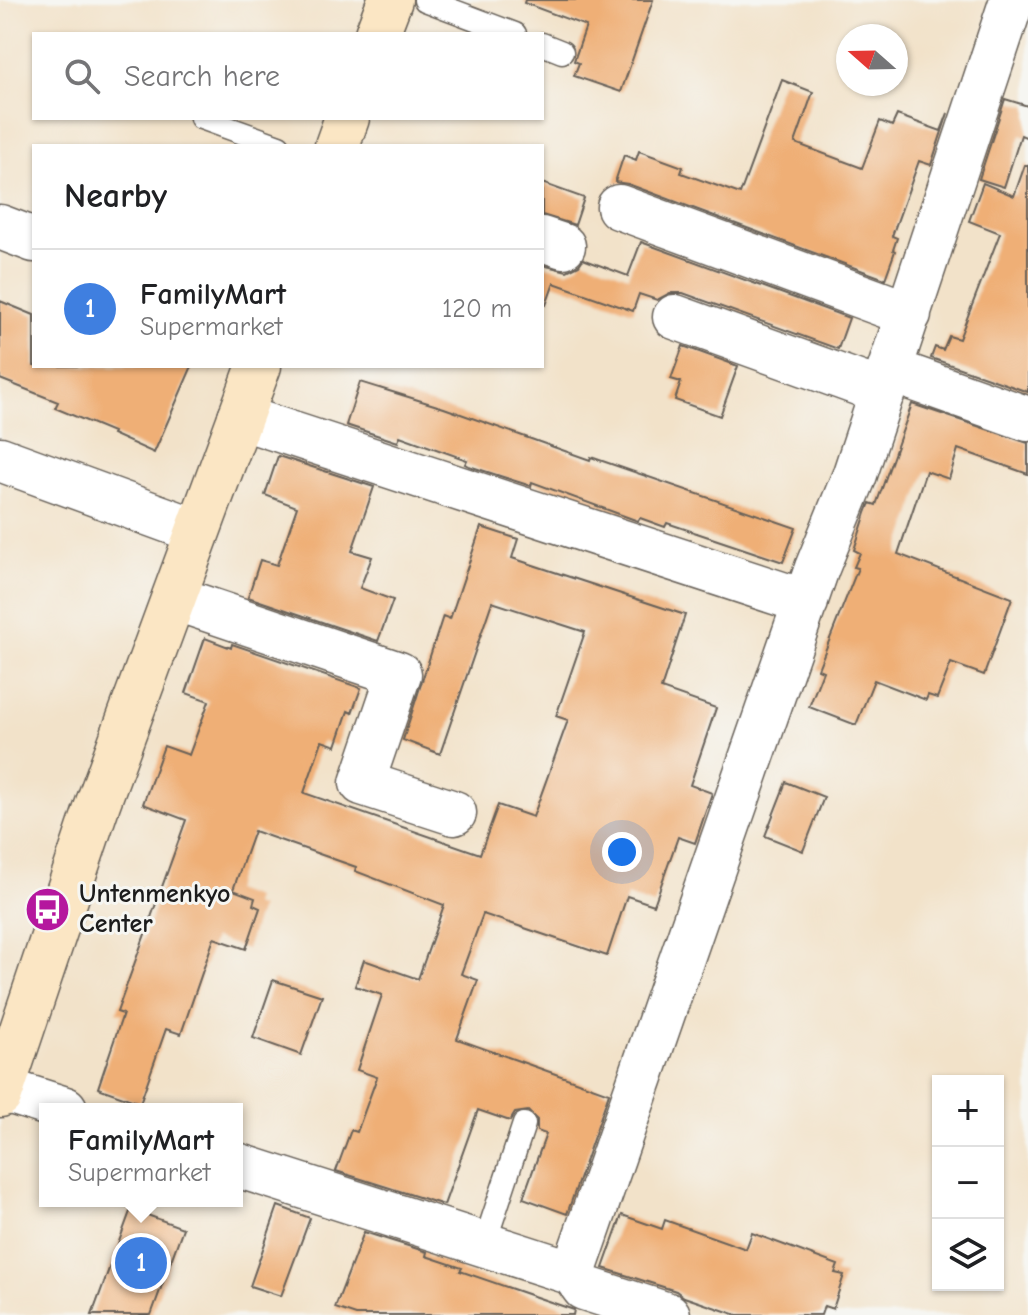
<!DOCTYPE html>
<html lang="en">
<head>
<meta charset="utf-8">
<style>
  body { margin:0; font-family:"Comic Neue",sans-serif; background:#f2f2f2; color:#202124 }
  .controls { position:absolute; right:24px; bottom:24px; display:grid; overflow:hidden; border-radius:0px; box-shadow:0 2px 6px #0004 }
  .controls button { width:72px; height:72px; display:grid; place-items:center; padding:0; border:0; border-bottom:2px solid #e0e0e0; background:#fff; color:#202124; font:40px sans-serif }
  .compass { position:absolute; left:836px; top:24px; width:72px; height:72px; border-radius:50%; background:#fff; box-shadow:0 2px 6px #0004; rotate:290deg }
  .you { position:absolute; left:622px; top:852px; width:28px; height:28px; margin:-20px; border:6px solid #fff; border-radius:50%; background:#1a73e8; box-shadow:0 0 0 12px #1a73e833 }
  .badge { display:grid; place-items:center; width:52px; height:52px; border-radius:50%; background:#db2777; color:#fff; font-size:26px; font-weight:700 }
  .pin { position:absolute; translate:-50% -50%; border:4px solid #fff; box-shadow:0 2px 8px #0006 }
  .popup { position:absolute; left:39px; top:1103px; width:204px; height:104px; box-sizing:border-box; display:grid; place-content:center; border-radius:0px; background:#fff; filter:drop-shadow(0 2px 6px #0005); font-size:26px; white-space:nowrap; color:#757577 }
  .popup b { font-size:30px; color:#202124 }
  .popup::after { content:''; position:absolute; left:50%; top:100%; margin-left:-16px; border:16px solid transparent; border-top-color:#fff }
  .list { margin:0; padding:0; list-style:none }
  h2 { display:flex; justify-content:space-between; align-items:center; height:104px; margin:0; padding:0 32px; font-size:34px }
  h2 small { font-size:26px; font-weight:400; color:#757577 }
  .list li { display:grid; grid-template-columns:52px 1fr auto; gap:24px; align-items:center; box-sizing:border-box; height:120px; padding:0 32px; border-top:2px solid #e0e0e0 }
  .list b { display:block; font-size:30px; white-space:nowrap }
  .list p { margin:0; font-size:26px; white-space:nowrap; color:#757577 }
  .list em { font-size:26px; font-style:normal; color:#757577 }
  .icon { flex:none; width:44px; height:44px; fill:none; stroke:currentColor; stroke-width:2; stroke-linecap:round; stroke-linejoin:round }
  .map { position:relative; flex:none; width:1028px; height:1315px; overflow:hidden }
  .search { position:absolute; background:#fff; box-shadow:0 2px 6px #0004; left:32px; top:32px; width:512px; height:88px; display:flex; align-items:center; gap:20px; box-sizing:border-box; padding:0 28px; border-radius:0px; color:#757577; font-size:30px }
  .panel { position:absolute; background:#fff; box-shadow:0 2px 6px #0004; left:32px; top:144px; width:512px; height:224px; border-radius:0px }
  .map>svg:first-child { display:block }
</style>
</head>
<body>
<div class="map">
<svg width="1028" height="1315" viewBox="0 0 1028 1315">
  <rect width="100%" height="100%" fill="#f6f6f2"/>
  <filter id="ink" filterUnits="userSpaceOnUse"><feTurbulence type="fractalNoise" baseFrequency=".0125" numOctaves="2"/><feDisplacementMap in="SourceGraphic" scale="16" xChannelSelector="R" yChannelSelector="G"/><feConvolveMatrix kernelMatrix="1 2 1 2 8 2 1 2 1" color-interpolation-filters="sRGB"/></filter>
  <filter id="wash" filterUnits="userSpaceOnUse"><feTurbulence type="fractalNoise" baseFrequency=".006" numOctaves="4" result="noise"/><feDisplacementMap in="SourceGraphic" scale="32" xChannelSelector="R" yChannelSelector="G"/><feGaussianBlur stdDeviation="1.8" result="paint"/><feColorMatrix in="noise" values="0 0 0 0 0 0 0 0 0 0 0 0 0 0 0 0 0 1.4 0 .05"/><feComposite in="paint" operator="in"/></filter>
  <g filter="url(#wash)">
    <rect width="100%" height="100%" fill="#f2e2c9"/>
    <g id="blocks">
      <!-- building -->
      <path fill="#efaf76" d="M525,0H653L621,92L574,76L579,63L574,61L586,26L524,3Z
        M782,80L813,92L795,143L862,168L880,121L892,126L897,115L941,131L948,113L931,165L919,161L892,236L897,238L893,250L895,251L885,279L628,184L615,182L624,155L636,160L639,151L683,167L681,173L740,194Z
        M1005,99L1028,106V138L1021,135L1004,187L979,179Z
        M1025,165H1028V392L931,358L935,347L943,350L949,336L959,339L1000,233L969,221L983,183L1014,196Z
        M542,183L584,198L575,225L542,215Z
        M641,242L849,318L838,349L683,293H670L657,300L639,294L633,311L554,283L546,305L542,304V265L567,271L579,265L583,259L628,276Z
        M0,301L34,315V366H192L154,453L112,434L113,432L55,408L58,402L0,379Z
        M683,346L738,366L720,416L675,400L681,382L671,379Z
        M360,382L444,408L590,460L591,457L796,528L783,562L667,523L665,527L640,518L638,521L532,482L531,486L469,466L465,464L467,460L400,436L398,442L346,425Z
        M912,404L1028,443V474L958,449L949,479L926,471L898,554L1012,598L984,675L951,663L937,698L928,695L926,700L874,680L856,725L809,707L823,671L818,669L858,568L854,567L860,553L854,550L866,513L870,503L876,505Z
        M278,456L374,487L352,551L372,557L360,588L393,600L378,641L248,597L260,560L277,565L297,507L265,495Z
        M481,527L518,539L512,558L685,615L661,689L716,708L690,785L712,793L695,843L678,837L654,905L627,896L607,956L483,914L461,974L478,980L457,1039L609,1093L567,1214L523,1198L546,1134L537,1131V1120L528,1111L515,1113L510,1121L478,1110L444,1205L336,1171L351,1130L357,1132L377,1077L357,1070L382,995L355,986L364,960L418,979L444,905L355,871L356,867L254,831L233,890L255,898L253,905L260,908L246,949L214,938L181,1034L166,1029L140,1103L98,1088L123,1014L117,1012L186,820L143,804L164,746L189,755L209,701L186,693L205,638L231,648L232,644L361,688L352,713L348,711L336,746L322,741L304,793L480,854L498,805L533,817L568,720L556,716L585,632L492,602L440,754L403,740L443,616L450,619Z
        M786,782L824,797L803,851L765,836Z
        M273,980L322,996L301,1055L253,1038Z
        M278,1206L310,1218L281,1296L250,1286Z
        M131,1209L183,1228L151,1315H92Z
        M622,1215L662,1229L665,1220L746,1249L752,1233L838,1265L835,1273L844,1275L833,1309L824,1306L821,1315H737L684,1297L676,1291L603,1268Z
        M364,1232L427,1252L426,1256L462,1268L460,1271L574,1310L573,1315H356L335,1308Z"/>
    </g>
  </g>
  <g filter="url(#ink)">
    <use href="#blocks" fill-opacity="0" stroke="#676159" stroke-width="2"/>
    <g fill="none" stroke-linecap="round" stroke-linejoin="round">
      <defs>
        <path id="lane" d="M425,0L515,34
          M542,44L562,52
          M201,118L279,146
          M484,1245L524,1124"/>
        <path id="street" d="M619,207L909,314
          M0,227L34,240
          M542,239L563,246
          M675,317L883,392
          M890,370L1028,419
          M240,417L806,602
          M0,459L197,531
          M174,598L399,674L362,783L454,813
          M2,1089L65,1109
          M237,1165L573,1273L584,1288L668,1315
          M573,1273L817,568L854,477L1012,0"/>
        <path id="secondary" d="M377,34L390,0
          M337,146L347,118
          M0,1095L98,803L259,366"/>
      </defs>
      <!-- lane casing -->
      <use href="#lane" stroke="#676159" stroke-width="25"/>
      <!-- street casing -->
      <use href="#street" stroke="#676159" stroke-width="47"/>
      <!-- secondary casing -->
      <use href="#secondary" stroke="#676159" stroke-width="47"/>
      <!-- lane -->
      <use href="#lane" stroke="#fff" stroke-width="22"/>
      <!-- street -->
      <use href="#street" stroke="#fff" stroke-width="44"/>
      <!-- secondary -->
      <use href="#secondary" stroke="#fbe6c4" stroke-width="44"/>
    </g>
  </g>
  <!-- icons -->
  <defs>
    <symbol id="bus-disc" viewBox="-11 -11 22 22"><circle r="9.5" fill="#b5179e" stroke="#f6f6f2"/><path d="M-5-6H5V4H4V6H2V4H-2V6H-4V4H-5ZM-3.5-4V0h7V-4ZM-3.5 1.2v1.5H-2V1.2ZM2 1.2v1.5H3.5V1.2Z" fill="#fff"/></symbol>
  </defs>
  <g fill-rule="evenodd">
    <use href="#bus-disc" x="22" y="884" width="51" height="51"/>
  </g>
  <g text-anchor="middle" dominant-baseline="central" stroke-width="6" stroke-linejoin="round" paint-order="stroke">
    <!-- poi labels -->
    <g font-size="26" font-weight="bold" fill="#1c1c1c" stroke="#f6f6f2" text-anchor="start">
      <text x="79" y="894">Untenmenkyo<tspan x="79" dy="30">Center</tspan></text>
    </g>
  </g>
</svg>
<div class="controls">
<button>+</button>
<button>−</button>
<button><svg class="icon" aria-label="layers" viewBox="0 0 24 24"><path d="M12 4l9 5-9 5-9-5zM3 14l9 5 9-5"/></svg></button>
</div>
<svg class="compass" viewBox="-18 -18 36 36"><path d="M0-13l5 13h-10z" fill="#e53935"/><path d="M0 13l5-13h-10z" fill="#757577"/></svg>
<div class="you"></div>
<div class="pin badge" style="left:141px;top:1263px;background:#3f7fe0">1</div>
<div class="popup"><b>FamilyMart</b>Supermarket</div>
<div class="search"><svg class="icon" aria-label="search" viewBox="0 0 24 24"><circle cx="10" cy="10" r="6"/><path d="M15 15l6 6"/></svg>Search here</div>
<section class="panel">
<h2>Nearby<small></small></h2>
<ul class="list">
<li><span class="badge" style="background:#3f7fe0">1</span><div><b>FamilyMart</b><p>Supermarket</p></div><em>120 m</em></li>
</ul>
</section>
</div>
</body>
</html>
